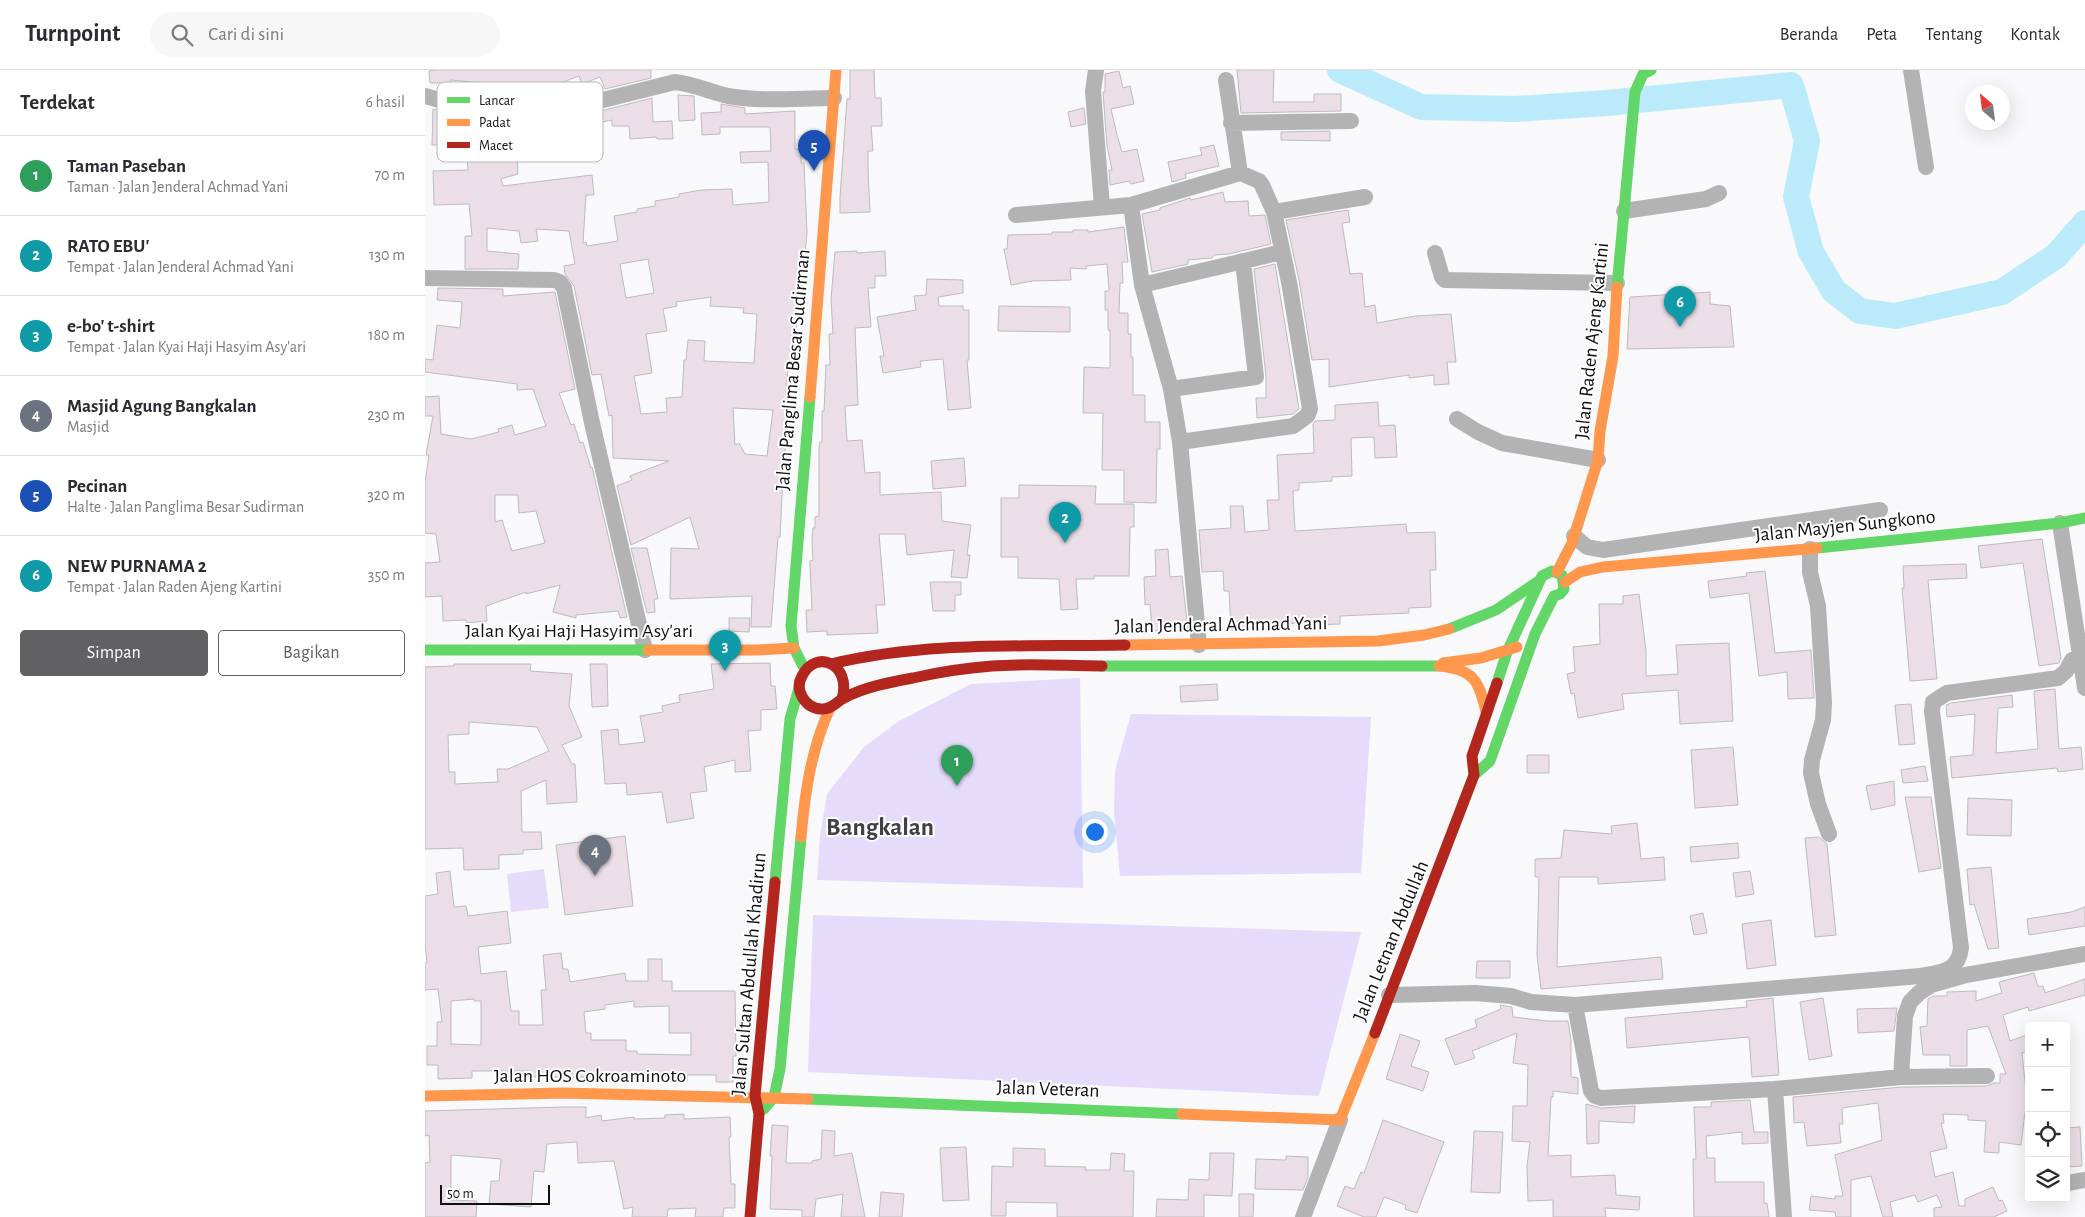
<!DOCTYPE html>
<html lang="id">
<head>
<meta charset="utf-8">
<style>
  body { margin:0; font-family:"Alegreya Sans",sans-serif; background:#f7f7f7; color:#2b2b33 }
  .controls { position:absolute; right:15px; bottom:15px; display:grid; overflow:hidden; border-radius:5px; box-shadow:0 5px 20px #0002 }
  .controls button { width:45px; height:45px; display:grid; place-items:center; padding:0; border:0; border-bottom:1px solid #e1e1e2; background:#fff; color:#2b2b33; font:25px sans-serif }
  .compass { position:absolute; left:1540px; top:15px; width:45px; height:45px; border-radius:50%; background:#fff; box-shadow:0 5px 20px #0002; rotate:332deg }
  .scale { position:absolute; left:15px; bottom:12px; width:110px; box-sizing:border-box; padding-left:5px; border:2px solid #0f0e10; border-top:0; font-size:14px; line-height:18px; white-space:nowrap; color:#0f0e10; -webkit-text-stroke:4px #fff; paint-order:stroke }
  .you { position:absolute; left:669px; top:761px; width:18px; height:18px; margin:-12px; border:4px solid #fff; border-radius:50%; background:#1a73e8; box-shadow:0 0 0 8px #1a73e833 }
  .badge { display:grid; place-items:center; width:32px; height:32px; border-radius:50%; background:#616062; color:#fff; font-size:16px; font-weight:700 }
  .pin { position:absolute; translate:-50% -41px; filter:drop-shadow(0 1px 2px #0008) }
  .pin::after { content:''; position:absolute; top:26px; width:18px; height:15px; background:inherit; clip-path:polygon(0 0,100% 0,50% 100%) }
  .list { margin:0; padding:0; list-style:none }
  h2 { display:flex; justify-content:space-between; align-items:center; height:65px; margin:0; padding:0 20px; font-size:21px }
  h2 small { font-size:16px; font-weight:400; color:#7c7c81 }
  .list li { display:grid; grid-template-columns:32px 1fr auto; gap:15px; align-items:center; box-sizing:border-box; height:80px; padding:0 20px; border-top:1px solid #e1e1e2 }
  .list b { display:block; font-size:19px; white-space:nowrap }
  .list p { margin:0; font-size:16px; white-space:nowrap; color:#7c7c81 }
  .list em { font-size:16px; font-style:normal; color:#7c7c81 }
  .actions { display:flex; gap:10px; padding:15px 20px }
  .actions a { flex:1; padding:11px 0; border:1px solid #616062; border-radius:5px; text-align:center; font-size:18px; color:#616062 }
  .actions .main { background:#616062; color:#fff }
  .icon { flex:none; width:28px; height:28px; fill:none; stroke:currentColor; stroke-width:2; stroke-linecap:round; stroke-linejoin:round }
  .map { position:relative; flex:none; width:1660px; height:1147px; overflow:hidden }
  header { display:flex; align-items:center; gap:30px; box-sizing:border-box; height:70px; padding:0 25px; background:#fff; border-bottom:1px solid #e1e1e2 }
  header strong { font-size:24px }
  nav { display:flex; gap:28px; margin-inline-start:auto; font-size:18px }
  .search { width:350px; height:45px; background:#f7f7f7; display:flex; align-items:center; gap:12px; box-sizing:border-box; padding:0 18px; border-radius:28px; color:#7c7c81; font-size:19px }
  main { display:flex }
  aside { flex:1; background:#fff }
  .map>svg:first-child { display:block }
</style>
</head>
<body>
<header>
<strong>Turnpoint</strong>
<div class="search"><svg class="icon" aria-label="search" viewBox="0 0 24 24"><circle cx="10" cy="10" r="6"/><path d="M15 15l6 6"/></svg>Cari di sini</div>
<nav><a>Beranda</a><a>Peta</a><a>Tentang</a><a>Kontak</a></nav>
</header>
<main>
<aside>
<h2>Terdekat<small>6 hasil</small></h2>
<ul class="list">
<li><span class="badge" style="background:#2e9e5b">1</span><div><b>Taman Paseban</b><p>Taman · Jalan Jenderal Achmad Yani</p></div><em>70 m</em></li>
<li><span class="badge" style="background:#0f9aa8">2</span><div><b>RATO EBU'</b><p>Tempat · Jalan Jenderal Achmad Yani</p></div><em>130 m</em></li>
<li><span class="badge" style="background:#0f9aa8">3</span><div><b>e-bo' t-shirt</b><p>Tempat · Jalan Kyai Haji Hasyim Asy'ari</p></div><em>180 m</em></li>
<li><span class="badge" style="background:#6b7280">4</span><div><b>Masjid Agung Bangkalan</b><p>Masjid</p></div><em>230 m</em></li>
<li><span class="badge" style="background:#1a4fb4">5</span><div><b>Pecinan</b><p>Halte · Jalan Panglima Besar Sudirman</p></div><em>320 m</em></li>
<li><span class="badge" style="background:#0f9aa8">6</span><div><b>NEW PURNAMA 2</b><p>Tempat · Jalan Raden Ajeng Kartini</p></div><em>350 m</em></li>
</ul>
<div class="actions"><a class="main">Simpan</a><a>Bagikan</a></div>
</aside>
<div class="map">
<svg width="1660" height="1147" viewBox="0 0 1660 1147">
  <rect width="100%" height="100%" fill="#f9f8fb"/>
  <!-- green -->
  <path fill="#e5dbfa" d="M655,608L658,818L392,810L395,766L402,724L439,677L474,651L546,614Z
    M706,644L946,647L936,803L695,806L689,742L690,701Z
    M119,799L124,838L86,842L82,804Z
    M388,845L936,862L894,1026L383,1002Z"/>
  <g fill="none" stroke-linecap="round" stroke-linejoin="round">
    <!-- river -->
    <path stroke="#bbebfb" stroke-width="26" d="M915,0L996,37L1090,39L1182,33L1366,15L1382,71L1371,127L1386,182L1409,221L1435,241L1470,246L1577,222L1631,186L1660,153"/>
  </g>
  <!-- building -->
  <path fill="#ecdee6" stroke="#bcbcbd" fill-rule="evenodd" d="M10,0H226V8L180,19L175,7L157,14L154,6L133,14L135,17L109,27L108,32L57,23L59,13L25,10V13H5L4,1Z
    M425,0H449L450,28H456L457,56H446L448,81H443V99L445,142L415,143V127L422,29H425Z
    M812,0H849L848,32H889V24H916V41L816,43Z
    M694,1L698,18L705,16L709,34L686,39L692,65L697,82L712,79L719,111L706,114L705,111L685,115L684,100H687L682,76L678,22H680V4Z
    M253,25L269,26L270,50L254,51Z
    M227,28L228,52L247,51L248,69H232L231,67L205,69L204,56H187V50L162,55L160,45Z
    M296,34L320,38V44L370,41V79H376V93H379L382,162L376,231H373L369,298H363L361,323H367L365,351L359,387L355,467H353L346,557H326L327,526L245,529L246,478L274,479L265,447L206,475L192,416L207,410L205,406L244,391L188,388L187,345L184,346L176,304L167,305L149,216L140,204L139,196L150,194L144,161L111,159L113,171L96,173L94,161L62,158V181L94,184L93,199H40V166H47L44,134L9,135L8,101L43,100L41,75H7L8,39L64,55L90,56L89,84L92,83L93,104L76,109L78,116L167,105L169,125H161L158,173L161,172L162,176L193,171L189,146L212,142V139L230,136V131L254,127V124L276,120L307,119L308,135L344,132L343,92L316,93L315,82L346,81L345,57H295V64L277,65L276,43L296,42ZM223,189L229,223L201,228L195,194ZM286,227L285,236L319,238L318,243L332,244L329,293L279,291L280,271L263,270L261,290H259L257,327L241,328L242,342L216,344L209,306L227,303L221,264L242,261L238,239L252,236L251,232ZM308,338L348,340L342,386L320,384L314,373L310,375Z
    M659,38L661,54L646,57L643,42Z
    M905,61V71L856,70V62Z
    M789,75L794,96L760,104L761,108L747,112L743,92L777,85L775,78Z
    M798,122L800,132L823,131L824,146L840,145L846,174L804,184L789,185L787,188L763,190V194L727,202L717,144L735,140V138L765,128L766,130Z
    M923,140L925,152L917,153L925,204L937,203L940,237L950,235L952,253L990,246L1026,244L1031,292H1022L1024,314L1009,315V305L984,308V305L904,317V289L887,290L874,210L861,150Z
    M699,157L703,192H697L698,213H695L694,243H703V264H706V287H708V325H720V352H735V379H732L731,433L699,432V400H677L678,343H658L659,297L685,298V260H683V240H680V221H684L682,194L661,196V199L645,198L646,210L607,211L586,215L579,179H582L583,165L627,164V162H648V160H663V162Z
    M432,181V183L460,181L461,206H450V218H443L446,257L430,258L433,335L420,336L422,371L437,370L440,403L455,402V425L516,422L517,451L546,455L542,485H545L542,508L526,507L529,480L482,485L480,464H454L460,535H451L453,563L402,565V561L382,562L381,540H387L385,495V491L388,490L387,470L388,458H390V447L394,446V378L395,372H397V341H399L401,295H405L404,264H408L406,229L410,182Z
    M850,194L874,339L868,344L832,348L831,328H841V306L829,199Z
    M502,209L538,210V223L513,227L514,236H538V240H544V290H542L546,338L523,340L518,289L495,291L496,297L458,303L455,286H459L452,247L491,240L489,226L501,225Z
    M13,218L78,219V226L130,222L150,319L134,323L146,355L149,354L155,373L158,372L166,398L167,397L202,547L195,548L193,541L151,545V548L128,542L135,515L101,524V522L61,536L62,551L42,553L41,550L18,551L17,526L0,527V493L15,492L11,464L0,463V412L4,385H1L8,346H0V327L14,326L16,364L46,369L74,362L73,359L87,355L90,365L121,356L108,319L92,320V314L0,302V289L8,290L12,255L35,258L37,232L12,230ZM70,425H93L94,443L111,441L120,473L87,481L77,450L70,452Z
    M1285,222V234L1305,236L1309,277L1202,279L1205,227Z
    M574,236L645,237V262L573,261Z
    M953,332L954,356L970,355L972,387L950,388L949,367L926,368L927,406L907,407V411L874,413V420L868,421L870,461L981,454L982,463L1010,462L1011,500H1005L1006,537L984,538V543L915,546V554L886,555V552L856,554V559L806,560L804,521H799L798,501L777,502L774,460L806,458L805,436H818L820,462L844,460L842,430H854L852,385L889,383L888,354L890,351L910,350V335Z
    M539,388L541,416L508,419L506,391Z
    M594,415L671,416L670,434H709V457H705L704,506H669V509H651L653,539L636,540L634,509L593,508V487H576V428H594Z
    M1617,469L1636,588L1634,593L1614,596L1598,493L1556,498L1553,476Z
    M206,478H222L233,529H229L230,542L222,543Z
    M743,479L745,507L757,506L763,560L727,561L725,534L720,535L719,507L731,506L730,480Z
    M1541,494L1542,508L1503,510L1512,609L1485,611L1477,518H1479L1478,496Z
    M1340,501L1350,583L1386,580L1389,628L1363,629L1362,602L1334,606L1324,523L1285,528L1283,511L1322,506L1321,503Z
    M505,512H536V525H530V541H508Z
    M1214,524L1221,581V606L1253,604L1251,575L1304,573L1308,651L1255,654L1253,620L1197,624L1199,639L1153,648L1149,623L1146,624L1142,604L1150,602L1148,577L1175,574L1174,534H1198V526Z
    M304,548H325L324,562L304,561Z
    M345,593L346,616H350L352,639L336,640V660L323,661L326,701L310,702V690L279,697L282,721L265,723L269,748L242,753L237,722L202,725L201,713L180,714L176,661L193,659L194,675L220,672L215,646L238,642L237,636L255,632L254,625L289,619L286,594Z
    M29,594H106L105,601L147,604L144,636L157,667L137,675L147,694H150L152,732L122,734L121,710L96,721L97,762H116L117,779L98,780V784L74,785V799L39,800L38,778L0,779V597L29,596ZM44,652L112,657L124,681L83,699H72L73,712L30,714V702H24L23,665L44,664Z
    M165,594H182L183,636L167,637Z
    M792,614L793,630L756,632L755,616Z
    M1630,619L1634,679L1656,677L1658,699L1633,702L1632,698L1527,708L1525,687L1548,685L1550,644L1522,647L1521,635L1526,633L1587,625L1588,637L1573,638L1571,683L1613,679L1609,621Z
    M1486,634L1490,674L1474,675L1470,635Z
    M1308,677L1313,735L1270,738L1266,680Z
    M1102,685H1124V703H1102Z
    M1500,696L1503,711L1478,713L1476,700Z
    M1469,711L1470,735L1446,740L1441,716Z
    M1480,727H1506L1516,798L1494,802Z
    M1543,728L1587,730L1586,766L1542,765Z
    M1212,753L1216,789L1239,787L1240,810L1173,814V807H1134L1132,897L1236,887L1238,909L1116,919L1112,885L1114,807H1110V789L1136,788L1139,760L1187,764L1186,756Z
    M200,766L208,836L140,845L131,775Z
    M1394,767L1402,774L1411,865L1390,867L1380,768Z
    M1313,773L1314,788L1266,792L1265,777Z
    M1566,797L1574,878L1563,879L1549,834L1545,835L1542,799Z
    M25,801L29,837L41,836L43,846L82,841L86,873L53,877L56,904L81,901L86,941H94V955H118L116,920H121L118,885L136,883L138,899H143L145,912L200,903L201,911H223V889H237V911H247V921H310L311,986H308V1012H291V1005H262V1011H238V1003H212V1009L187,1010L171,1009V1007H104V1001H47V1008L13,1009V995H2V976H12V952H17L13,919L0,920V893H2L0,873V826L13,824L11,803ZM49,929V931H56V975L26,974V931ZM209,931V937L244,936V963H266V985L212,984V981H201V970H166V963H161L159,942L180,939V935Z
    M1325,801L1329,824L1311,827L1308,803Z
    M1660,837V856L1604,865L1602,849L1646,842Z
    M1278,843L1282,863L1269,865L1265,846Z
    M1346,850L1351,895L1322,899L1317,854Z
    M1052,891H1085V908H1051Z
    M1609,903L1613,917L1618,916L1620,923L1660,909V925L1604,941L1603,937L1578,945L1585,971L1604,964V981L1597,983L1603,1041L1600,1042L1596,1075L1574,1072V1083L1559,1082L1561,1051L1543,1050V1045L1518,1044L1519,1053H1516L1522,1078L1505,1082L1510,1107L1528,1102L1534,1136H1540V1129L1568,1117L1574,1131L1577,1130L1582,1141L1569,1147H1509V1138L1517,1137L1512,1125L1493,1132L1490,1125L1465,1132L1468,1147H1458L1446,1106L1426,1110V1147H1411L1410,1142L1384,1140L1386,1126L1410,1129V1126H1418L1410,1085L1457,1070L1453,1033L1417,1038L1418,1054H1414L1416,1073L1382,1076L1379,1052L1369,1053L1368,1027L1477,1017L1562,1016L1569,1013H1575V1004H1581L1563,956L1542,960V996H1525V985H1498L1495,957L1502,956L1503,929L1508,926H1522V922L1551,921V931L1577,923L1574,912Z
    M1348,928L1354,1005L1327,1007L1324,967L1202,978L1200,948L1322,937L1321,931Z
    M1398,928L1407,986L1384,990L1375,932Z
    M1075,935L1087,937L1088,947L1122,951H1143L1146,970V1007L1153,1008V1024L1128,1021V1027H1126L1123,1086L1146,1085V1107L1190,1105L1191,1125L1215,1127L1214,1140L1180,1138L1181,1147H1128V1130L1103,1131L1102,1096L1105,1072L1087,1071L1088,1036H1102L1103,995L1088,993L1092,963L1047,981L1050,988L1030,995L1020,969L1052,957L1050,950L1076,939Z
    M1472,938L1469,961L1433,963L1432,939Z
    M975,964L995,971L986,996L1004,1002L998,1021L961,1009Z
    M1325,1030L1329,1062H1343V1073L1317,1074V1062L1281,1066L1282,1088H1290V1112H1339V1134L1342,1133L1344,1147H1269L1268,1089H1271L1269,1037H1286V1032Z
    M1161,1034L1176,1038L1210,1036L1209,1053L1174,1051V1073L1162,1074Z
    M138,1037H161V1048L176,1045L177,1051L209,1047V1049L240,1048V1045L259,1044V1049L305,1047L306,1067H304L306,1114H310V1138H299L298,1147H270L271,1138L243,1139L242,1147H207L208,1137L199,1139L189,1091L153,1093L152,1072L122,1074L119,1102L109,1101L106,1137L64,1134L66,1111H74L76,1089L26,1085V1130L52,1131L51,1147H0V1093L5,1092L4,1065L0,1066V1041Z
    M958,1050L1019,1072L992,1143L980,1139L981,1135L959,1127L951,1147H939L912,1136L920,1116L929,1119L936,1102L939,1103Z
    M347,1055L363,1056L361,1093H387V1091L396,1089L397,1060L410,1061L409,1086L427,1083L440,1147H416L418,1124L391,1129L389,1147H377V1140L345,1139L347,1086H345Z
    M1655,1057L1657,1096L1641,1097V1058Z
    M1049,1061L1078,1062L1075,1123L1046,1122Z
    M541,1077L544,1130L518,1131L515,1078Z
    M588,1078L620,1079V1096L661,1097L660,1100H685L686,1083L700,1084L699,1101H709L708,1147H632V1133L581,1132V1146H566L567,1096L588,1097Z
    M785,1083H809L807,1126L779,1125V1147H731L732,1129L763,1130L764,1109L784,1110Z
    M861,1086L883,1087V1107L878,1120L830,1119L831,1089L861,1090Z
    M456,1122L479,1124L477,1147H454Z
    M814,1124H829L828,1147H814Z"/>
  <g fill="none" stroke-linecap="round" stroke-linejoin="round">
    <!-- street -->
    <path stroke="#b3b3b4" stroke-width="16" d="M671,0L668,21L677,137
      M1486,0L1501,97
      M0,26L67,45L83,47L126,43L250,12C269,14 285,22 303,26C337,32 374,28 409,28
      M806,53L926,51
      M706,135L717,215L746,319L755,372L774,575
      M1199,141L1281,129L1294,123
      M849,142L940,127
      M591,145L706,135L815,103
      M1010,183L1017,207L1020,210L1192,213
      M0,208L129,210L135,212L139,218L167,353L220,580
      M717,215L857,182
      M746,319L831,307L818,191
      M1032,349L1053,362L1077,373L1173,390
      M755,372L868,356L882,346L885,339L864,212L849,142L837,115L834,111L815,103L801,10
      M1635,453L1660,618
      M1149,466L1162,477L1178,480L1455,440
      M1385,479V502L1393,536L1399,633L1398,650L1387,690L1386,703L1393,734L1404,764
      M964,925L1050,923L1086,926L1106,932L1150,935L1166,1021L1170,1026L1176,1028L1350,1019
      M1150,935L1495,906C1515,902 1533,903 1536,878L1507,641L1508,632L1522,623L1633,608L1641,601L1647,590L1655,588
      M1476,1007L1562,1006
      M1643,1113L1660,1110
      M878,1147L915,1050
      M1359,1147L1350,1019L1476,1007L1480,946L1485,932L1494,923L1506,915L1541,905L1660,884"/>
    <!-- fast -->
    <path stroke="#63d668" stroke-width="11" d="M1192,217L1210,22L1218,4L1226,0
      M1392,478L1635,453L1660,448
      M1024,559L1071,540L1115,510
      M0,580H223
      M677,596H1014
      M380,600L369,578L366,556L385,327
      M1049,705L1065,691L1110,564L1129,526L1135,524L1139,519L1137,505L1127,501L1117,506L1082,582L1072,613
      M350,812L365,649L374,618
      M383,1029L757,1044
      M339,1039L349,1027L355,999L376,767"/>
    <!-- slow -->
    <path stroke="#ff974d" stroke-width="11" d="M385,327L411,0
      M1132,502L1147,473L1173,390L1175,361L1188,286L1192,217
      M1140,512L1155,502L1178,497L1392,478
      M700,575L953,571L999,565L1024,559
      M223,580H332L369,578
      M1018,593L1056,588L1092,577
      M1014,596C1048,599 1054,610 1061,642
      M376,767C380,722 386,680 405,638
      M0,1026L138,1023L383,1029
      M757,1044L915,1050L950,963"/>
    <!-- jam -->
    <path stroke="#b3261e" stroke-width="11" d="M406,594C503,571 601,577 700,575
      M417,629C427,594 391,578 377,606C369,620 380,638 396,639C406,640 411,632 419,628C439,617 466,612 488,608C514,602 541,598 567,596C604,593 641,596 677,596
      M950,963L1049,705L1047,686L1072,613
      M325,1147L334,1044L330,1026L350,812"/>
  </g>
  <g text-anchor="middle" dominant-baseline="central" stroke-width="4" stroke-linejoin="round" paint-order="stroke">
    <!-- street labels -->
    <g font-size="20" fill="#0f0e10" stroke="#fff">
      <text transform="translate(1167 271) rotate(-84)">Jalan Raden Ajeng Kartini</text>
      <text transform="translate(368 300) rotate(-85)">Jalan Panglima Besar Sudirman</text>
      <text transform="translate(1420 456) rotate(-6)">Jalan Mayjen Sungkono</text>
      <text transform="translate(796 555) rotate(-1)">Jalan Jenderal Achmad Yani</text>
      <text x="154" y="561">Jalan Kyai Haji Hasyim Asy'ari</text>
      <text transform="translate(966 871) rotate(-68)">Jalan Letnan Abdullah</text>
      <text transform="translate(324 904) rotate(-85)">Jalan Sultan Abdullah Khadirun</text>
      <text x="165" y="1006">Jalan HOS Cokroaminoto</text>
      <text transform="translate(623 1019) rotate(2)">Jalan Veteran</text>
    </g>
    <!-- district labels -->
    <g font-size="25" font-weight="bold" fill="#414044" stroke="#fff">
      <text x="455" y="757">Bangkalan</text>
    </g>
  </g>
  <!-- legend -->
  <rect x="12" y="12" width="166" height="80" rx="8" fill="#fff" stroke="#b7b7b7" stroke-width="1"/>
  <rect x="22" y="27" width="23" height="6" fill="#63d668"/>
  <rect x="22" y="49" width="23" height="7" fill="#ff974d"/>
  <rect x="22" y="72" width="23" height="6" fill="#b3261e"/>
  <g font-size="14" fill="#0f0e10">
    <text x="54" y="35">Lancar</text>
    <text x="54" y="57">Padat</text>
    <text x="54" y="80">Macet</text>
  </g>
</svg>
<div class="controls">
<button>+</button>
<button>−</button>
<button><svg class="icon" aria-label="locate" viewBox="0 0 24 24"><circle cx="12" cy="12" r="6"/><path d="M12 2v4M12 18v4M2 12h4M18 12h4"/></svg></button>
<button><svg class="icon" aria-label="layers" viewBox="0 0 24 24"><path d="M12 4l9 5-9 5-9-5zM3 14l9 5 9-5"/></svg></button>
</div>
<svg class="compass" viewBox="-18 -18 36 36"><path d="M0-13l5 13h-10z" fill="#e53935"/><path d="M0 13l5-13h-10z" fill="#7c7c81"/></svg>
<div class="scale">50 m</div>
<div class="you"></div>
<div class="pin badge" style="left:532px;top:716px;background:#2e9e5b">1</div>
<div class="pin badge" style="left:640px;top:473px;background:#0f9aa8">2</div>
<div class="pin badge" style="left:300px;top:601px;background:#0f9aa8">3</div>
<div class="pin badge" style="left:170px;top:806px;background:#6b7280">4</div>
<div class="pin badge" style="left:389px;top:101px;background:#1a4fb4">5</div>
<div class="pin badge" style="left:1255px;top:257px;background:#0f9aa8">6</div>
</div>
</main>
</body>
</html>
